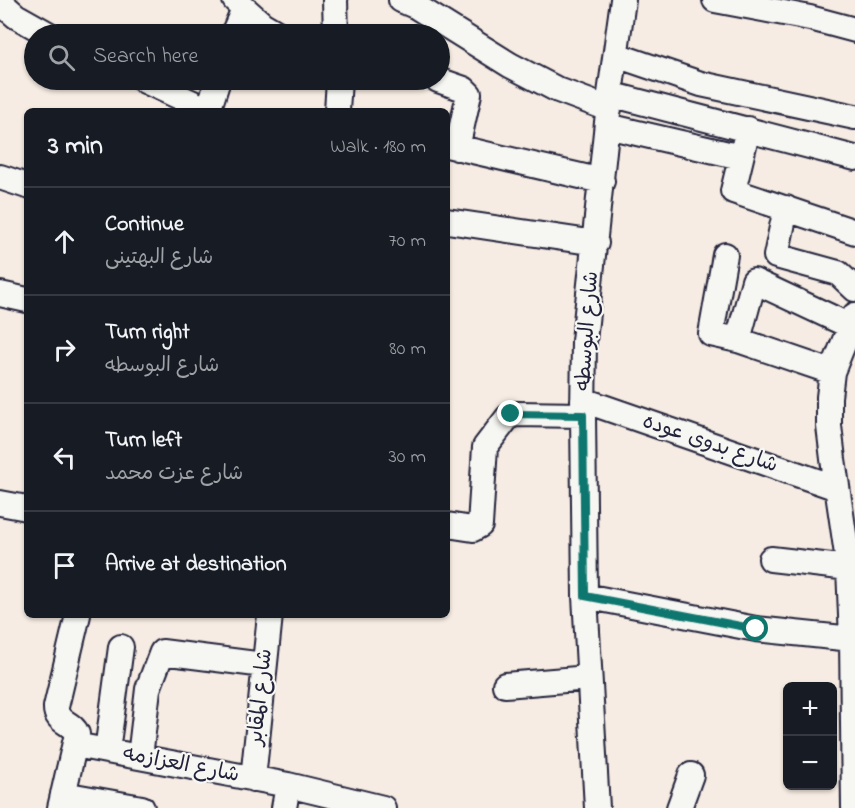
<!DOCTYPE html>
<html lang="en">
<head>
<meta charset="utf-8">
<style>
  body { margin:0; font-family:"Indie Flower","Playpen Sans Arabic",sans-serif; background:#242831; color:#f1f3f6 }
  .controls { position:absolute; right:18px; bottom:18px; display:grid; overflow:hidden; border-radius:9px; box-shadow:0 2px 4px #0004 }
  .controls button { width:54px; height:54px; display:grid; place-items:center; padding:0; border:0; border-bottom:2px solid #363941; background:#171b24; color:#f1f3f6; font:30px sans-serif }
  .stop { position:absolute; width:18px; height:18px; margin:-14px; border:4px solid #0f766e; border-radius:50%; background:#fff }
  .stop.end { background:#0f766e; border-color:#fff; box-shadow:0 2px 6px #0008 }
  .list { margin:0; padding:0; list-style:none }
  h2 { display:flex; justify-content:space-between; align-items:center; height:78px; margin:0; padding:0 24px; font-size:26px }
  h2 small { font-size:20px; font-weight:400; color:#9ea1a6 }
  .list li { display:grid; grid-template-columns:39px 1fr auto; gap:18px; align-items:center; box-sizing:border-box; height:108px; padding:0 24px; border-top:2px solid #363941 }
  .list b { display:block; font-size:22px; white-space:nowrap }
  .list p { margin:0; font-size:20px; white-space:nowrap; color:#9ea1a6 }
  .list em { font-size:20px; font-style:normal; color:#9ea1a6 }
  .icon { flex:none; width:33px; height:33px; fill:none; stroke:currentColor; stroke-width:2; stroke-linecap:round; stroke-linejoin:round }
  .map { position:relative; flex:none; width:855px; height:808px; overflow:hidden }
  .search { position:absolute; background:#171b24; box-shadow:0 2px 4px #0004; left:24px; top:24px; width:426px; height:66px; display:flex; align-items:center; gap:15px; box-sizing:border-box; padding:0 21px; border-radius:33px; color:#9ea1a6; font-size:22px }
  .panel { position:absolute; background:#171b24; box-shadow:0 2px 4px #0004; left:24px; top:108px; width:426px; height:510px; border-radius:9px }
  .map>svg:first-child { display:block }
</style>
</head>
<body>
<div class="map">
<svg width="855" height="808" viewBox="0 0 855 808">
  <rect width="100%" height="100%" fill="#f6ece3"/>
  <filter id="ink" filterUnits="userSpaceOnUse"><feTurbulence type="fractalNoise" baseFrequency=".0167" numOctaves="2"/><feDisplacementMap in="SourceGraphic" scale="12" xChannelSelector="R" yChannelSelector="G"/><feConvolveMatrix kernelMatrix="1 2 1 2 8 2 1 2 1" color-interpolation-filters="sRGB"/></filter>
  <g filter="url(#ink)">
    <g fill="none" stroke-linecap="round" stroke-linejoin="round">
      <defs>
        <path id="minor" d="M235,0L262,24L279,34
          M335,0L336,34
          M401,0L417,7L510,65L558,90L609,109
          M715,0L810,18L855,30
          M0,2L16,16L48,34
          M233,34L244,9
          M616,55L701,84L855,117
          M143,80L208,110
          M438,80L464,89L469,94L457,148
          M610,94L855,158
          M208,111L218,80
          M337,111L339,80
          M607,126L741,157
          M748,129L733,191L855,232
          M447,145L602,181
          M0,177L27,186
          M786,208L776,256L838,273L855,289
          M447,221L596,243
          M725,255L711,334L738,340L832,372
          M0,294L27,300
          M738,340L754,281L850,326
          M583,400L837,488
          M0,503L27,508
          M447,525L473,529L480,525L485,447L508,417L516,414L583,415
          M771,559L849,568
          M585,596L756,629L852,639
          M505,685L589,678
          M75,745L288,785L383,808
          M107,751L121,647
          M140,757L148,689L162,652L264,665
          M253,779L270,615
          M63,794L142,808
          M60,808L77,734C72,721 55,723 56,707L78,615
          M284,808L288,785
          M597,808L585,596L583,415L584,341L610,94L623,0
          M679,808L691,775
          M854,808L852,639L849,568L833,459L829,426V397L832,372L855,315"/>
      </defs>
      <!-- minor casing -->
      <use href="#minor" stroke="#22223b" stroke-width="28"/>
      <!-- minor -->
      <use href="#minor" stroke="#f6f6f2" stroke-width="24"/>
    </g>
  </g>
  <g fill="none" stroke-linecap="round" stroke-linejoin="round" filter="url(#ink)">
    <!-- route -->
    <path stroke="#0f766e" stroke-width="8" d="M511,414L583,415L585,596L756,629"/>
  </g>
  <g text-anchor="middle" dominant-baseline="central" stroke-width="4.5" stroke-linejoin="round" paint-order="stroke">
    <!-- street labels -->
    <g font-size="21" fill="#22223b" stroke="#f6f6f2">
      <text transform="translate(588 331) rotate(-86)">شارع البوسطه</text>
      <text transform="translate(710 444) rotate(19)">شارع بدوى عوده</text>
      <text transform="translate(261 697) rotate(-84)">شارع المقابر</text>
      <text transform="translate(181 765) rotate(11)">شارع العزازمه</text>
    </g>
  </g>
</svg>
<div class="controls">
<button>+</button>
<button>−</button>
</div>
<div class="stop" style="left:756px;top:629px"></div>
<div class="stop end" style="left:511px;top:414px"></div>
<div class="search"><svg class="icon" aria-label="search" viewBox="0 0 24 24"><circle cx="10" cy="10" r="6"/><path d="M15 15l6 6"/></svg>Search here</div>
<section class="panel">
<h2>3 min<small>Walk · 180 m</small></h2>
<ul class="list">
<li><svg class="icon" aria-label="ahead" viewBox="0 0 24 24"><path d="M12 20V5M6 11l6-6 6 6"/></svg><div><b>Continue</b><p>شارع البهتينى</p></div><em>70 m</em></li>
<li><svg class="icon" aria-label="right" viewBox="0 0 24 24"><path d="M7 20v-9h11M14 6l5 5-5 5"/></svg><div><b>Turn right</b><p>شارع البوسطه</p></div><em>80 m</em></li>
<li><svg class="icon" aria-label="left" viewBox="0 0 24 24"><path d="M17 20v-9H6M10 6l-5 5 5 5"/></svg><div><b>Turn left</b><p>شارع عزت محمد</p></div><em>30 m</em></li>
<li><svg class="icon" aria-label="arrive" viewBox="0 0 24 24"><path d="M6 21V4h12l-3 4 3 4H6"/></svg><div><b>Arrive at destination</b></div></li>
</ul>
</section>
</div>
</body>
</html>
